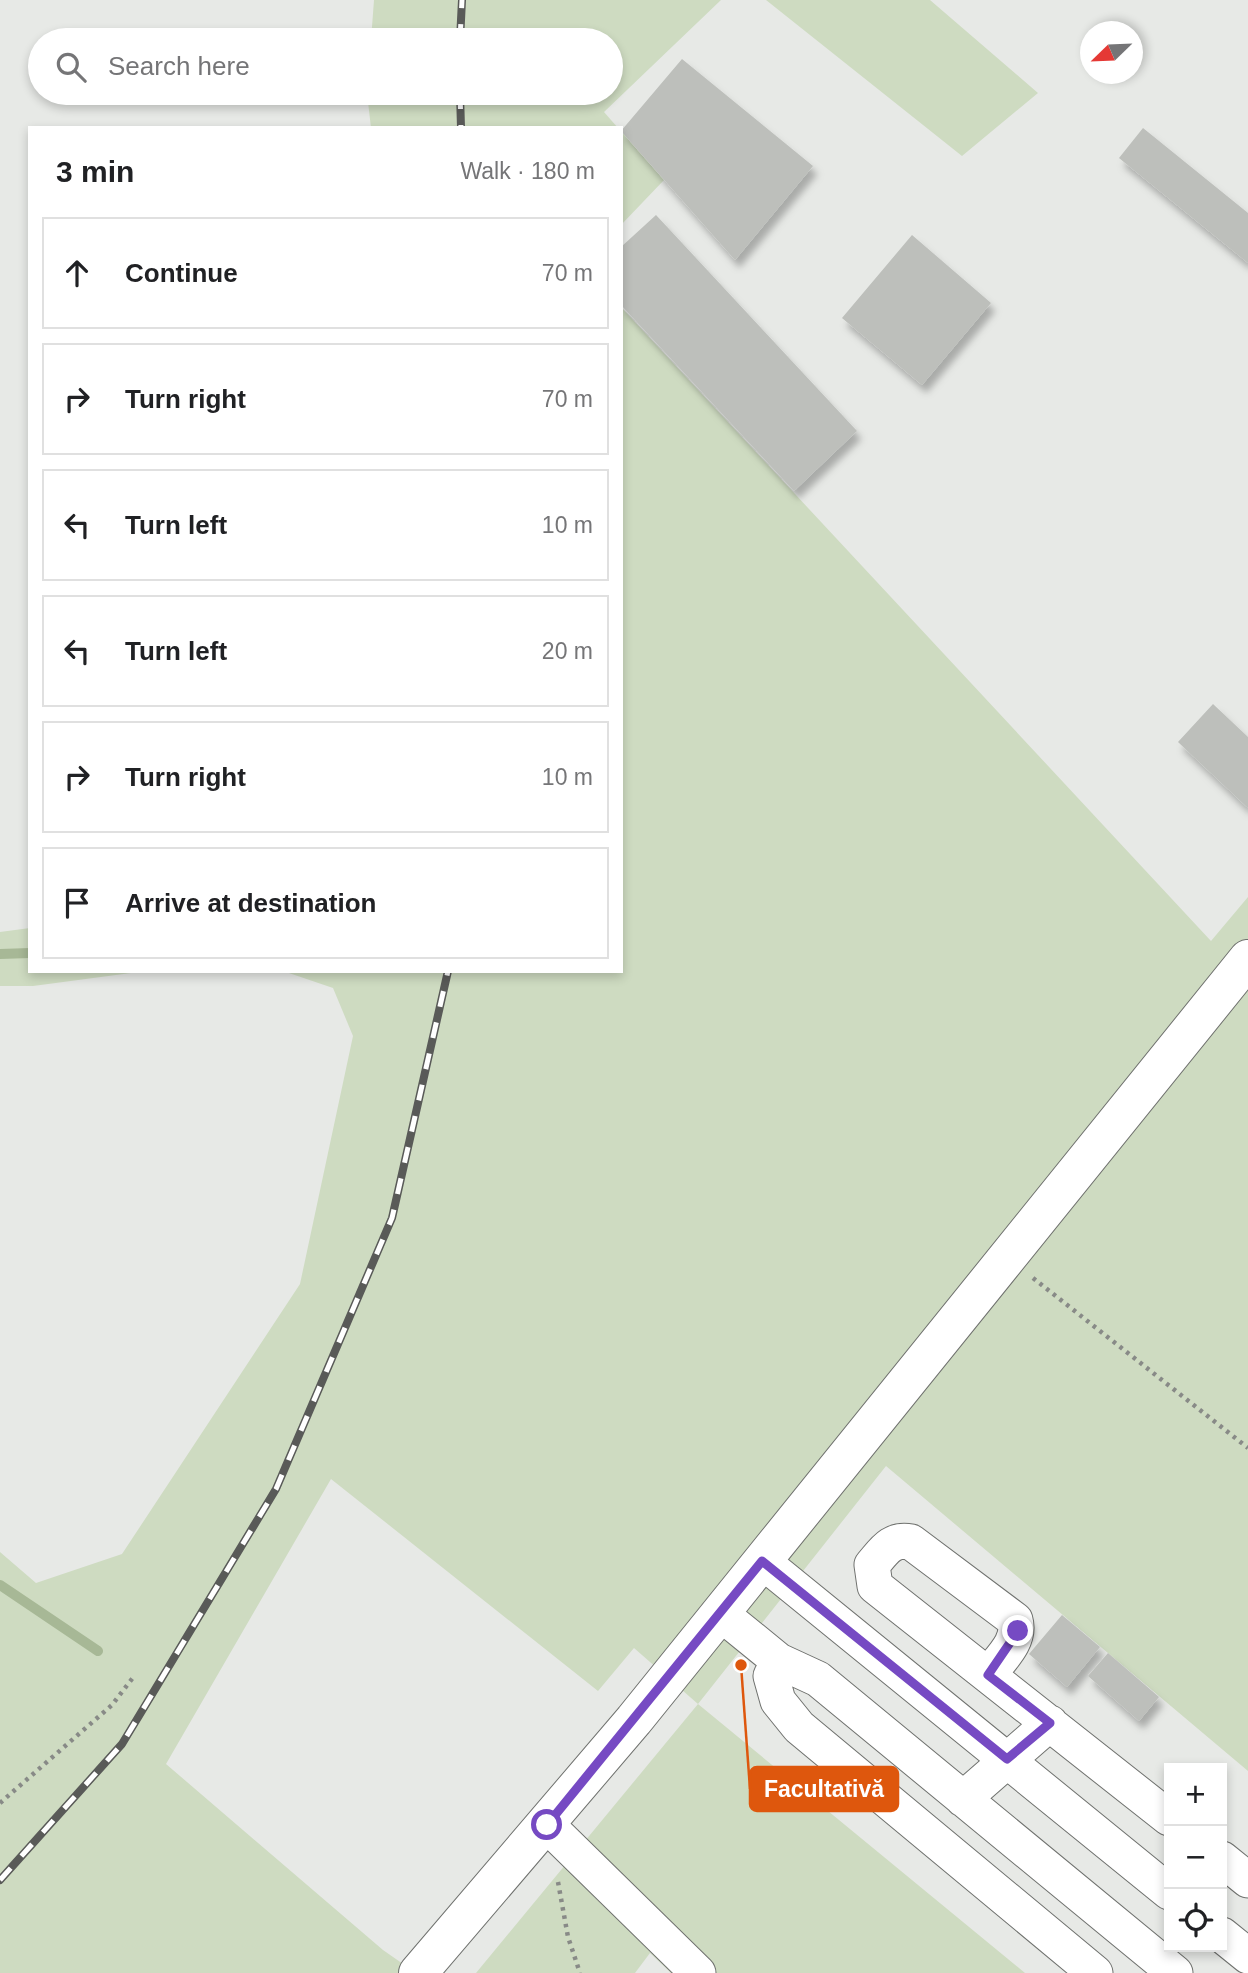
<!DOCTYPE html>
<html lang="en">
<head>
<meta charset="utf-8">
<style>
  body { margin:0; font-family:Arial,sans-serif; background:#f2f2f2; color:#202124 }
  .controls { position:absolute; right:21px; bottom:21px; display:grid; overflow:hidden; border-radius:0px; box-shadow:0 4px 10px #0003 }
  .controls button { width:63px; height:63px; display:grid; place-items:center; padding:0; border:0; border-bottom:2px solid #e0e0e0; background:#fff; color:#202124; font:35px sans-serif }
  .compass { position:absolute; left:1080px; top:21px; width:63px; height:63px; border-radius:50%; background:#fff; box-shadow:0 4px 10px #0003; rotate:247deg }
  .stop { position:absolute; width:21px; height:21px; margin:-16px; border:5px solid #764ac3; border-radius:50%; background:#fff }
  .stop.end { background:#764ac3; border-color:#fff; box-shadow:0 2px 7px #0008 }
  .list { margin:0; padding:0; list-style:none }
  h2 { display:flex; justify-content:space-between; align-items:center; height:91px; margin:0; padding:0 28px; font-size:30px }
  h2 small { font-size:23px; font-weight:400; color:#757577 }
  .list li { display:grid; grid-template-columns:46px 1fr auto; gap:21px; align-items:center; box-sizing:border-box; height:112px; margin:0 14px 14px; padding:0 14px; border:2px solid #e0e0e0; border-radius:0px }
  .list b { display:block; font-size:26px; white-space:nowrap }
  .list em { font-size:23px; font-style:normal; color:#757577 }
  .icon { flex:none; width:38px; height:38px; fill:none; stroke:currentColor; stroke-width:2; stroke-linecap:round; stroke-linejoin:round }
  .map { position:relative; flex:none; width:1248px; height:1973px; overflow:hidden }
  .search { position:absolute; background:#fff; box-shadow:0 4px 10px #0003; left:28px; top:28px; width:595px; height:77px; display:flex; align-items:center; gap:18px; box-sizing:border-box; padding:0 24px; border-radius:38px; color:#757577; font-size:26px }
  .panel { position:absolute; background:#fff; box-shadow:0 4px 10px #0003; left:28px; top:126px; width:595px; height:847px; border-radius:0px }
  .map>svg:first-child { display:block }
</style>
</head>
<body>
<div class="map">
<svg width="1248" height="1973" viewBox="0 0 1248 1973">
  <defs>
    <filter id="shadow"><feDropShadow dx="4.5" dy="8" stdDeviation="3.5" flood-color="#0004"/></filter>
  </defs>
  <rect width="100%" height="100%" fill="#e7e9e6"/>
  <!-- green -->
  <path fill="#cedbc1" d="M374,0H721L604,112L618,128H371L367,93H611V40H371Z
    M766,0H930L1038,93L962,156Z
    M621,131L664,180L621,225Z
    M621,307L1211,941L1248,897V1771L886,1466L698,1704L1025,1973H671L650,1953L635,1973H476L698,1704L634,1648L598,1691L331,1479L166,1764L383,1950L416,1973H0V1552L36,1583L122,1554L300,1284L353,1036L333,988L283,971H621Z
    M30,928V971H146L33,986H0V932Z"/>
  <g fill="none" stroke-linecap="round" stroke-linejoin="round">
    <!-- stream -->
    <path stroke="#a7b896" stroke-width="10" d="M0,954L30,953
      M0,1585L98,1651"/>
  </g>
  <!-- building -->
  <path fill="#bdbfbb" filter="url(#shadow)" d="M682,59L813,166L735,260L621,131Z
    M1143,128L1248,213V263L1119,158Z
    M656,215L857,431L794,491L621,305V247Z
    M912,235L991,303L922,385L842,318Z
    M1213,704L1248,737V808L1178,742Z
    M1062,1615L1100,1647L1067,1687L1029,1654Z
    M1108,1653L1159,1697L1139,1721L1088,1676Z"/>
  <g fill="none" stroke-linecap="round" stroke-linejoin="round">
    <defs>
      <path id="minor" d="M762,1561L1169,1892
        M720,1613L779,1661L771,1676L778,1701L799,1727L1095,1973
        M779,1661L818,1679L1175,1973
        M988,1675C1001,1658 1021,1641 1015,1620L911,1542C891,1538 884,1551 872,1565L875,1586L1169,1818
        M963,1799L1050,1723
        M547,1825L698,1973
        M1222,1859L1248,1880
        M1222,1935L1248,1956"/>
      <path id="major" d="M418,1973L634,1720L1248,959"/>
    </defs>
    <!-- minor casing -->
    <use href="#minor" stroke="#6f716e" stroke-width="37"/>
    <!-- major casing -->
    <use href="#major" stroke="#6f716e" stroke-width="40"/>
    <!-- path -->
    <path stroke="#888a87" stroke-width="4.5" stroke-dasharray="3.5 5" stroke-linecap="butt" d="M1033,1278L1248,1448
      M0,1803L112,1705L135,1675
      M558,1882L568,1937L580,1973"/>
    <!-- minor -->
    <use href="#minor" stroke="#fff" stroke-width="35"/>
    <!-- major -->
    <use href="#major" stroke="#fff" stroke-width="38"/>
    <defs>
      <path id="rail" d="M460,40L462,0
        M460,93L461,128
        M0,1880L122,1744L276,1489L392,1218L448,971"/>
    </defs>
    <!-- rail casing -->
    <use href="#rail" stroke="#595a58" stroke-width="8"/>
    <!-- rail -->
    <use href="#rail" stroke="#fff" stroke-width="5" stroke-dasharray="16" stroke-linecap="butt"/>
  </g>
  <g fill="none" stroke-linecap="round" stroke-linejoin="round">
    <!-- route -->
    <path stroke="#764ac3" stroke-width="9" d="M547,1825L762,1561L1007,1759L1050,1723L988,1675L1018,1631"/>
  </g>
  <!-- callouts -->
  <path fill="none" stroke="#de570d" stroke-width="2.5" d="M741 1665L750 1789"/>
  <circle fill="#de570d" stroke="#fff" stroke-width="2.5" cx="741" cy="1665" r="7"/>
  <rect fill="#de570d" stroke="#de570d" stroke-width="2.5" x="750" y="1767" width="148" height="44" rx="7"/>
  <g font-size="23" text-anchor="middle" font-weight="bold" fill="#fff">
    <text x="824" y="1797">Facultativă</text>
  </g>
</svg>
<div class="controls">
<button>+</button>
<button>−</button>
<button><svg class="icon" aria-label="locate" viewBox="0 0 24 24"><circle cx="12" cy="12" r="6"/><path d="M12 2v4M12 18v4M2 12h4M18 12h4"/></svg></button>
</div>
<svg class="compass" viewBox="-18 -18 36 36"><path d="M0-13l5 13h-10z" fill="#e53935"/><path d="M0 13l5-13h-10z" fill="#757577"/></svg>
<div class="stop" style="left:547px;top:1825px"></div>
<div class="stop end" style="left:1018px;top:1631px"></div>
<div class="search"><svg class="icon" aria-label="search" viewBox="0 0 24 24"><circle cx="10" cy="10" r="6"/><path d="M15 15l6 6"/></svg>Search here</div>
<section class="panel">
<h2>3 min<small>Walk · 180 m</small></h2>
<ul class="list">
<li><svg class="icon" aria-label="ahead" viewBox="0 0 24 24"><path d="M12 20V5M6 11l6-6 6 6"/></svg><div><b>Continue</b></div><em>70 m</em></li>
<li><svg class="icon" aria-label="right" viewBox="0 0 24 24"><path d="M7 20v-9h11M14 6l5 5-5 5"/></svg><div><b>Turn right</b></div><em>70 m</em></li>
<li><svg class="icon" aria-label="left" viewBox="0 0 24 24"><path d="M17 20v-9H6M10 6l-5 5 5 5"/></svg><div><b>Turn left</b></div><em>10 m</em></li>
<li><svg class="icon" aria-label="left" viewBox="0 0 24 24"><path d="M17 20v-9H6M10 6l-5 5 5 5"/></svg><div><b>Turn left</b></div><em>20 m</em></li>
<li><svg class="icon" aria-label="right" viewBox="0 0 24 24"><path d="M7 20v-9h11M14 6l5 5-5 5"/></svg><div><b>Turn right</b></div><em>10 m</em></li>
<li><svg class="icon" aria-label="arrive" viewBox="0 0 24 24"><path d="M6 21V4h12l-3 4 3 4H6"/></svg><div><b>Arrive at destination</b></div></li>
</ul>
</section>
</div>
</body>
</html>
